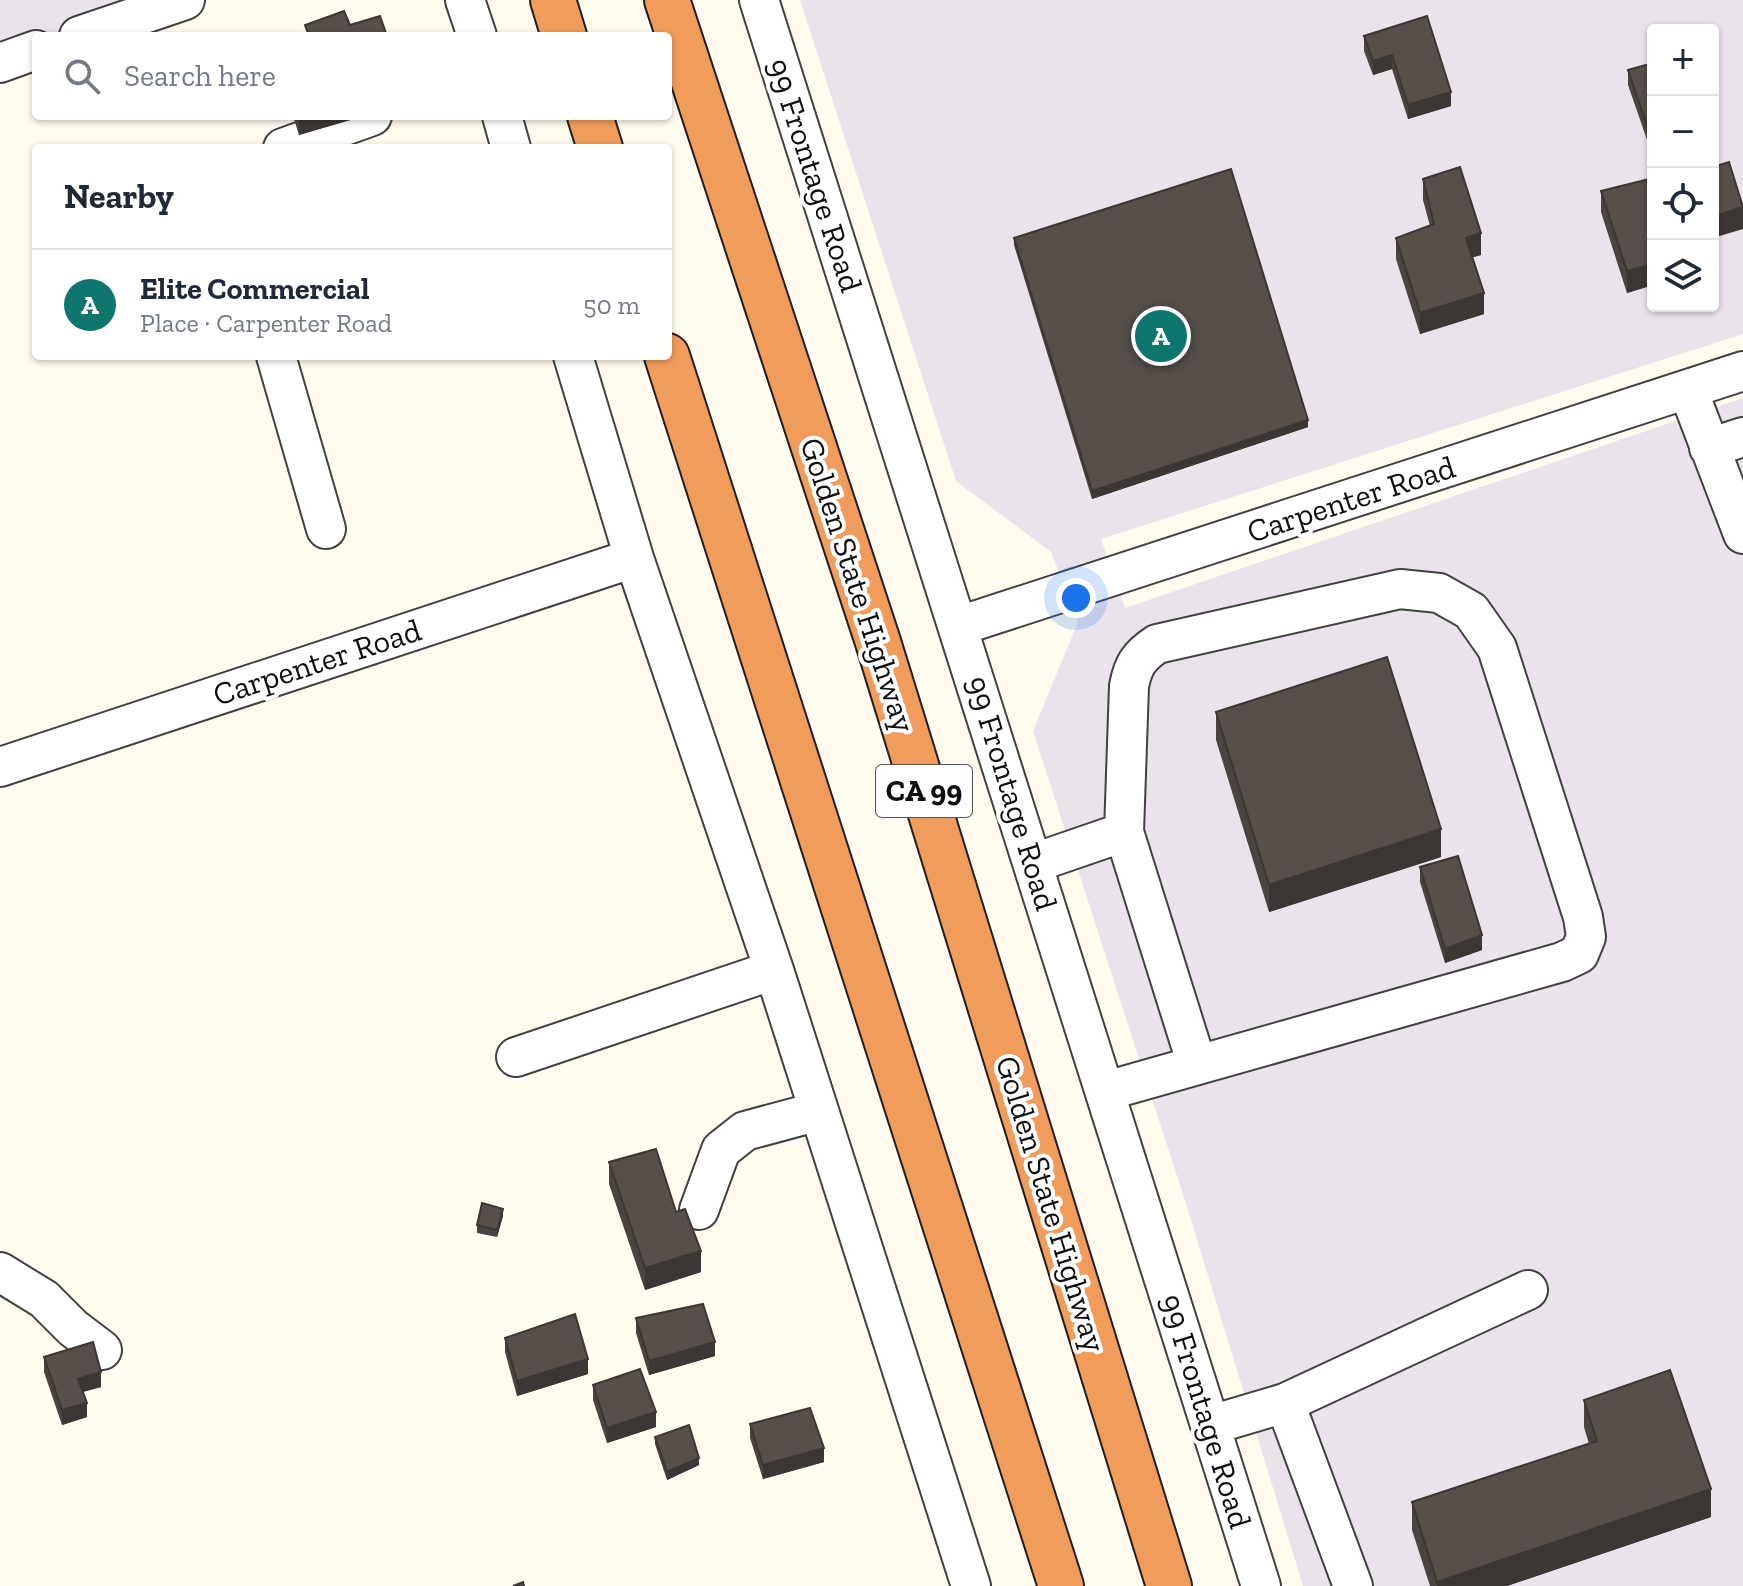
<!DOCTYPE html>
<html lang="en">
<head>
<meta charset="utf-8">
<style>
  body { margin:0; font-family:"Zilla Slab",serif; background:#f2f2f3; color:#1f2937 }
  .controls { position:absolute; right:24px; top:24px; display:grid; overflow:hidden; border-radius:8px; box-shadow:0 2px 6px #0004 }
  .controls button { width:72px; height:72px; display:grid; place-items:center; padding:0; border:0; border-bottom:2px solid #e0e1e3; background:#fff; color:#1f2937; font:40px sans-serif }
  .you { position:absolute; left:1076px; top:598px; width:28px; height:28px; margin:-20px; border:6px solid #fff; border-radius:50%; background:#1a73e8; box-shadow:0 0 0 12px #1a73e833 }
  .badge { display:grid; place-items:center; width:52px; height:52px; border-radius:50%; background:#0f766e; color:#fff; font-size:26px; font-weight:700 }
  .pin { position:absolute; translate:-50% -50%; border:4px solid #fff; box-shadow:0 2px 8px #0006 }
  .list { margin:0; padding:0; list-style:none }
  h2 { display:flex; justify-content:space-between; align-items:center; height:104px; margin:0; padding:0 32px; font-size:34px }
  h2 small { font-size:26px; font-weight:400; color:#747a83 }
  .list li { display:grid; grid-template-columns:52px 1fr auto; gap:24px; align-items:center; box-sizing:border-box; height:112px; padding:0 32px; border-top:2px solid #e0e1e3 }
  .list b { display:block; font-size:30px; white-space:nowrap }
  .list p { margin:0; font-size:26px; white-space:nowrap; color:#747a83 }
  .list em { font-size:26px; font-style:normal; color:#747a83 }
  .icon { flex:none; width:44px; height:44px; fill:none; stroke:currentColor; stroke-width:2; stroke-linecap:round; stroke-linejoin:round }
  .map { position:relative; flex:none; width:1743px; height:1586px; overflow:hidden }
  .search { position:absolute; background:#fff; box-shadow:0 2px 6px #0004; left:32px; top:32px; width:640px; height:88px; display:flex; align-items:center; gap:20px; box-sizing:border-box; padding:0 28px; border-radius:8px; color:#747a83; font-size:30px }
  .panel { position:absolute; background:#fff; box-shadow:0 2px 6px #0004; left:32px; top:144px; width:640px; height:216px; border-radius:8px }
  .map>svg:first-child { display:block }
</style>
</head>
<body>
<div class="map">
<svg width="1743" height="1586" viewBox="0 0 1743 1586">
  <rect width="100%" height="100%" fill="#fffbef"/>
  <!-- industrial -->
  <path fill="#ebe3ec" fill-rule="evenodd" d="M0,0H166L0,50Z
    M800,0H1743V334L1101,539L1125,608L1743,398V1586H1303L1188,1210L1033,731L1078,622L1051,552L956,481ZM1653,30H1713V306H1653Z"/>
  <g fill="none" stroke-linecap="round" stroke-linejoin="round">
    <defs>
      <path id="minor" d="M465,0L477,36
        M759,0L1261,1586
        M79,36L185,0
        M0,63L36,50
        M502,116L511,148
        M283,148L372,116
        M276,356L326,529
        M573,356L634,558L774,970L971,1586
        M1688,390L1743,534
        M1709,448L1743,437
        M959,626L1743,371
        M0,767L634,558
        M1124,832L1197,1065
        M1034,863L1124,832L1129,686C1133,665 1139,656 1157,644L1400,589L1439,593L1471,611L1497,648L1583,917L1586,937L1579,954L1562,962L1106,1091
        M516,1057L774,970
        M699,1210L721,1150L745,1131L819,1111
        M0,1272L44,1299L73,1328L102,1350
        M1285,1403L1353,1586
        M1211,1425L1285,1403L1528,1290"/>
      <path id="highway" d="M553,0L564,36
        M667,0L878,642L1169,1586
        M590,116L600,148
        M667,356L1061,1586"/>
    </defs>
    <!-- minor casing -->
    <use href="#minor" stroke="#414141" stroke-width="42"/>
    <!-- highway casing -->
    <use href="#highway" stroke="#1f1f1f" stroke-width="48"/>
    <!-- minor -->
    <use href="#minor" stroke="#fff" stroke-width="38"/>
    <!-- highway -->
    <use href="#highway" stroke="#f19c5b" stroke-width="44"/>
  </g>
  <!-- wall -->
  <path fill="#4a4440" d="M1427,16L1451,106L1408,119L1392,69L1373,75L1364,51V36Z
    M1653,63V157L1628,85V70Z
    M293,116H357V118L299,135Z
    M1653,178V285L1627,293L1601,212V191Z
    M1423,179L1481,255L1473,257L1484,314L1420,334L1396,259V238L1430,226L1423,200Z
    M1014,238L1308,427L1092,499L1014,245Z
    M1216,712L1441,857L1269,912L1216,740Z
    M1420,867L1482,950L1445,963L1420,882Z
    M609,1162L676,1212L701,1272L645,1290L609,1184Z
    M503,1216L497,1237L477,1233V1225Z
    M636,1318L715,1356L649,1375L636,1333Z
    M505,1338L588,1374L517,1396L505,1352Z
    M44,1357L101,1387L83,1392L87,1417L62,1425L44,1372Z
    M593,1385L656,1427L607,1443L593,1400Z
    M1584,1400L1711,1517L1507,1586H1430L1412,1530V1502L1589,1444L1584,1427Z
    M750,1424L824,1462L763,1479L750,1438Z
    M655,1437L699,1465L667,1480L655,1444Z"/>
  <!-- shaded-wall -->
  <path fill="#3c3734" d="M1392,55V69L1373,75V61Z
    M1451,92V106L1408,119V105Z
    M299,116H357V118L299,135Z
    M1743,207V229L1713,238V217Z
    M1481,233V255L1466,259V238Z
    M1653,264V285L1627,293V271Z
    M1484,293V314L1420,334V313Z
    M1308,420V427L1092,499V491Z
    M1441,829V857L1269,912V885Z
    M1482,935V950L1445,963V949Z
    M503,1209V1216L497,1237V1230Z
    M701,1251V1272L645,1290V1268Z
    M715,1342V1356L649,1375V1361Z
    M588,1359V1374L517,1396V1381Z
    M101,1372V1387L78,1393V1379Z
    M87,1403V1417L62,1425V1410Z
    M656,1412V1427L607,1443V1428Z
    M824,1448V1462L763,1479V1465Z
    M699,1458V1465L667,1480V1472Z
    M1711,1489V1517L1507,1586H1437V1582Z"/>
  <!-- building -->
  <path fill="#564f4a" stroke="#3c3734" stroke-width="2" d="M344,11L350,25L380,16L387,36H309L305,25Z
    M1427,16L1451,92L1408,105L1392,55L1373,61L1364,36Z
    M1653,63V143L1628,70Z
    M1729,162L1743,207L1713,217V167Z
    M1460,167L1481,233L1466,238L1484,293L1420,313L1396,238L1434,224L1423,179Z
    M1231,169L1308,420L1092,491L1014,238Z
    M1653,178V264L1627,271L1601,191Z
    M1387,657L1441,829L1269,885L1216,712Z
    M1458,856L1482,935L1445,949L1420,867Z
    M656,1149L676,1212L685,1209L701,1251L645,1268L609,1162Z
    M482,1203L503,1209L497,1230L477,1225Z
    M703,1304L715,1342L649,1361L636,1318Z
    M575,1314L588,1359L517,1381L505,1338Z
    M93,1342L101,1372L78,1379L87,1403L62,1410L44,1357Z
    M640,1369L656,1412L607,1428L593,1385Z
    M1670,1370L1711,1489L1437,1582L1412,1502L1597,1441L1584,1400Z
    M810,1408L824,1448L763,1465L750,1424Z
    M689,1425L699,1458L667,1472L655,1437Z
    M523,1582L524,1586H513Z"/>
  <g text-anchor="middle" dominant-baseline="central" stroke-width="8" stroke-linejoin="round" paint-order="stroke">
    <!-- shield labels -->
    <rect fill="#fff" stroke="#565656" stroke-width="2" x="876" y="765" width="96" height="52" rx="6"/>
    <g font-size="30" font-weight="bold" fill="#0e0e0e">
      <text x="924" y="791">CA 99</text>
    </g>
    <!-- street labels -->
    <g font-size="32" fill="#0e0e0e" stroke="#fff">
      <text transform="translate(815 175) rotate(72)">99 Frontage Road</text>
      <text transform="translate(1351 499) rotate(-18)">Carpenter Road</text>
      <text transform="translate(858 585) rotate(72)">Golden State Highway</text>
      <text transform="translate(317 662) rotate(-18)">Carpenter Road</text>
      <text transform="translate(1012 793) rotate(73)">99 Frontage Road</text>
      <text transform="translate(1051 1204) rotate(73)">Golden State Highway</text>
      <text transform="translate(1206 1411) rotate(73)">99 Frontage Road</text>
    </g>
  </g>
</svg>
<div class="controls">
<button>+</button>
<button>−</button>
<button><svg class="icon" aria-label="locate" viewBox="0 0 24 24"><circle cx="12" cy="12" r="6"/><path d="M12 2v4M12 18v4M2 12h4M18 12h4"/></svg></button>
<button><svg class="icon" aria-label="layers" viewBox="0 0 24 24"><path d="M12 4l9 5-9 5-9-5zM3 14l9 5 9-5"/></svg></button>
</div>
<div class="you"></div>
<div class="pin badge" style="left:1161px;top:336px">A</div>
<div class="search"><svg class="icon" aria-label="search" viewBox="0 0 24 24"><circle cx="10" cy="10" r="6"/><path d="M15 15l6 6"/></svg>Search here</div>
<section class="panel">
<h2>Nearby<small></small></h2>
<ul class="list">
<li><span class="badge">A</span><div><b>Elite Commercial</b><p>Place · Carpenter Road</p></div><em>50 m</em></li>
</ul>
</section>
</div>
</body>
</html>
